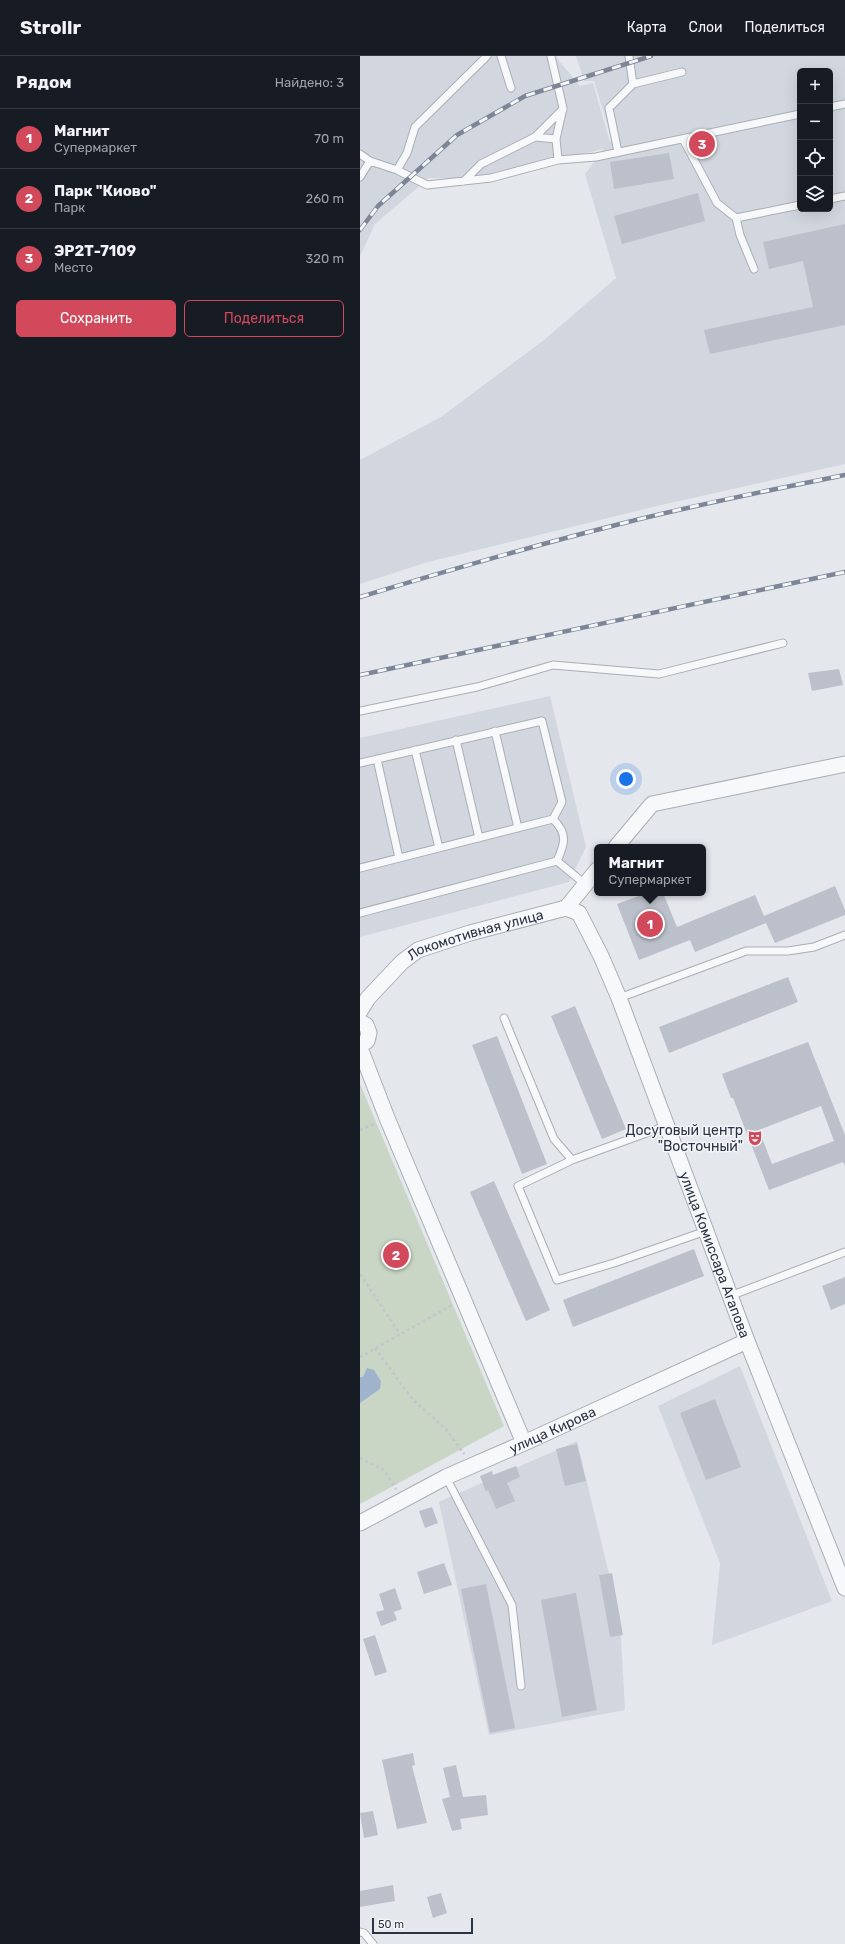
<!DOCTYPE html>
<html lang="ru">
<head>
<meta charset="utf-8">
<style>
  body { margin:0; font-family:Rubik,sans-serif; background:#242831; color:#f1f3f6 }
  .controls { position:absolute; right:12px; top:12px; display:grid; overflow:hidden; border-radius:6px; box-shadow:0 4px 16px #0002 }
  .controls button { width:36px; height:36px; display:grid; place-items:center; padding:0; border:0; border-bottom:1px solid #363941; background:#171b24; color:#f1f3f6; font:20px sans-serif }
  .scale { position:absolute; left:12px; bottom:10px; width:101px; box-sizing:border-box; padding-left:4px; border:2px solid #2b3445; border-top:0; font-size:11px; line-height:14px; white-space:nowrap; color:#2b3445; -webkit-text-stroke:3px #f4f6f9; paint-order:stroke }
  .you { position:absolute; left:266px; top:723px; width:14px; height:14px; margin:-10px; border:3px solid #fff; border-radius:50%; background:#1a73e8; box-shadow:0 0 0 6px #1a73e833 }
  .badge { display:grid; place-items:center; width:26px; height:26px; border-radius:50%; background:#d1495b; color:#fff; font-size:13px; font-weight:700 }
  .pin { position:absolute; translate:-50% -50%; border:2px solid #fff; box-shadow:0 1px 4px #0006 }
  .popup { position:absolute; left:234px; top:788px; width:112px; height:52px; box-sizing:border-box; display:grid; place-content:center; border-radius:6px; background:#171b24; filter:drop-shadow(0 1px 3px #0005); font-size:13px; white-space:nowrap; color:#9ea1a6 }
  .popup b { font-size:15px; color:#f1f3f6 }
  .popup::after { content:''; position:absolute; left:50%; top:100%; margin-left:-8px; border:8px solid transparent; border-top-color:#171b24 }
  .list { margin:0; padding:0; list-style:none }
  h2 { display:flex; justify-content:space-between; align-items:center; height:52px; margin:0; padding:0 16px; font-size:17px }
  h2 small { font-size:13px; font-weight:400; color:#9ea1a6 }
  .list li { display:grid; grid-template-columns:26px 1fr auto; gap:12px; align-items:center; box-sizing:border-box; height:60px; padding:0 16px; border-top:1px solid #363941 }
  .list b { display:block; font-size:15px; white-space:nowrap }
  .list p { margin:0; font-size:13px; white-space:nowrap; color:#9ea1a6 }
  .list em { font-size:13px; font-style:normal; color:#9ea1a6 }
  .actions { display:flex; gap:8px; padding:12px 16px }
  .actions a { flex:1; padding:9px 0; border:1px solid #d1495b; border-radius:6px; text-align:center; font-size:14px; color:#d1495b }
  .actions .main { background:#d1495b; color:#fff }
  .icon { flex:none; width:22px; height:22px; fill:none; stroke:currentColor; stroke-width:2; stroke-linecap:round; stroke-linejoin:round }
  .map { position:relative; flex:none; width:485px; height:1888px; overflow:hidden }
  header { display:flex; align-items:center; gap:24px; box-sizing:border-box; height:56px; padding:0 20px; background:#171b24; border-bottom:1px solid #363941 }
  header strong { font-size:19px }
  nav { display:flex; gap:22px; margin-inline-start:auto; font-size:14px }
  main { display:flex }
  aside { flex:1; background:#171b24 }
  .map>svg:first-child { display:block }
</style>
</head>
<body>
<header>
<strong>Strollr</strong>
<nav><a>Карта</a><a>Слои</a><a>Поделиться</a></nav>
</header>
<main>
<aside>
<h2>Рядом<small>Найдено: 3</small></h2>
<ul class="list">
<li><span class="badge">1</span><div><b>Магнит</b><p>Супермаркет</p></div><em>70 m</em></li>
<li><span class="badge">2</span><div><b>Парк &quot;Киово&quot;</b><p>Парк</p></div><em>260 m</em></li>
<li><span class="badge">3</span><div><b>ЭР2Т-7109</b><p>Место</p></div><em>320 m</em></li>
</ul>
<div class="actions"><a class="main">Сохранить</a><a>Поделиться</a></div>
</aside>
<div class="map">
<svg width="485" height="1888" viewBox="0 0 485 1888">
  <rect width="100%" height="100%" fill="#e4e7ec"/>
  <!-- built -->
  <path fill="#d2d6de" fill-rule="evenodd" d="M0,0H195L220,30L233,27L250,86L252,84L234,25H224L216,0H485V408L297,450L64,507L0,528V404L81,361L184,284L256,222L225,118L244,93L109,123L69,122L15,168L0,200ZM440,15H470V153H440Z
    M190,640L226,791L209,826L0,881V682Z
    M380,1310L472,1545L352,1589L360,1507L298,1350Z
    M217,1385L260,1564L265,1654L129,1679L79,1446Z"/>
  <!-- green -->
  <path fill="#c9d6c5" d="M0,1028L144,1370L0,1448Z"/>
  <!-- water -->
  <path fill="#9fb4cc" d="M7,1312L14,1314L21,1325L20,1333L0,1347V1321H3Z"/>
  <!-- building -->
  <path fill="#bbc0ca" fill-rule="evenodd" d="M309,97L314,123L254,133L250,106Z
    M338,137L345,165L262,188L254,160Z
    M485,168V269L350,298L344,274L453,251L443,205L409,213L403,186Z
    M479,613L483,629L452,635L448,617Z
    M475,830L485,854V859L415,887L406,867L335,896L330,884L279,904L257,848L287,837H303L317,871L395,839L404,860Z
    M428,921L438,946L309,997L299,971Z
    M215,950L266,1073L242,1083L191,960Z
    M137,980L187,1108L162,1118L112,989Z
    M448,986L485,1079V1110L483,1106L409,1134L373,1042H371L362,1018ZM461,1050L474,1085L412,1108L399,1074Z
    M134,1125L190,1254L166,1265L110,1136Z
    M334,1193L344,1220L213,1271L203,1244Z
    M485,1221V1248L471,1254L462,1230Z
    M355,1343L381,1411L346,1424L320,1357Z
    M217,1388L226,1425L205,1430L196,1393Z
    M156,1410L160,1421L147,1427L155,1445L136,1453L128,1434L126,1436L120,1420L132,1415L133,1419Z
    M72,1451L78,1467L65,1472L59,1455Z
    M84,1507L92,1529L64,1538L57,1516Z
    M252,1517L263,1579L250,1581L239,1519Z
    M126,1528L155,1672L130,1677L101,1533Z
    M35,1532L42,1553L34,1556L37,1564L21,1570L16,1556L24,1554L19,1538Z
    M216,1537L237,1654L202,1661L181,1544Z
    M15,1579L27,1616L15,1620L3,1583Z
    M53,1697L55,1709L52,1710L67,1767L37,1773L22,1704Z
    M96,1709L103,1741L126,1739L128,1759L100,1763L102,1773L92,1775L82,1743L90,1741L83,1712Z
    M13,1755L18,1779L4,1782L0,1757Z
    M33,1829L35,1845L0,1851V1835Z
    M81,1837L87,1857L73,1862L67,1841Z"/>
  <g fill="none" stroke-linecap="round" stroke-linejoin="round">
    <defs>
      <path id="lane" d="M141,0L151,32
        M191,0L203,52L196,83L198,104
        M273,28L322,16
        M470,51L485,48
        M175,81L203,53
        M323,83L357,147L376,162L440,149
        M258,96L249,52L273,28L269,0
        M0,98L10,105L37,114L67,129L131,122L198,104L236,101L440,58
        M37,114L47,97L55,71L127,0
        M0,121L10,105
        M104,125L121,108L175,81L196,83
        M470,143L485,140
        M376,162L380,179L394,213
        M0,655L117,631L193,609L299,618L423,587
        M135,675L158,772
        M96,684L119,782
        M55,694L79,792
        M17,703L39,802
        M0,707L182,665L202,746L193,763
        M193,763C208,778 205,787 197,805
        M0,812L193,763
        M0,857L197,805L225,828
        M259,942L386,895H428L454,891L485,879
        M144,962L194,1083L212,1104L306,1070
        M212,1104L158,1130L197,1224L254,1207L346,1175
        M370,1240L485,1196
        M86,1421L152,1549L161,1630
        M0,1876L4,1877L13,1888"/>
      <g id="street">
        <path d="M256,791L292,748L485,708"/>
        <path id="s1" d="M206,852L219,857L241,900L259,942L387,1285L485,1532"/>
        <path id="s2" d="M0,955L8,942L42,906L58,894L110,877L206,852L237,814"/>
        <path d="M0,966L6,969L9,977L7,985L0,989"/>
        <path d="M0,992L27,1062L164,1387"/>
        <path id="s3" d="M0,1467L86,1421L164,1387L387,1285"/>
      </g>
    </defs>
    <!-- lane casing -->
    <use href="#lane" stroke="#a9aeb7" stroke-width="9"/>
    <!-- street casing -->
    <use href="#street" stroke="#a9aeb7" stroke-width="17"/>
    <!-- path -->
    <path stroke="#c2c5cb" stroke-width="2.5" stroke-dasharray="3 3" stroke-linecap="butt" d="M0,1074L16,1067
      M0,1218L40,1278
      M15,1292L53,1344L86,1373L104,1398
      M0,1301L92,1249
      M0,1402L24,1414L36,1433"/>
    <!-- lane -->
    <use href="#lane" stroke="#f7f8fa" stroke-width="7"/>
    <!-- street -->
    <use href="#street" stroke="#f7f8fa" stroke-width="15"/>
    <defs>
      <path id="rail" d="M0,174L18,150L97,79L165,40L291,0
        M0,541C86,515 172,490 260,468C334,449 410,434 485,419
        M0,619L485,516"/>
    </defs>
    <!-- rail casing -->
    <use href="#rail" stroke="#7d8696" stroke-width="4.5"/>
    <!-- rail -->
    <use href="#rail" stroke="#f4f6f9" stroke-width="3" stroke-dasharray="9" stroke-linecap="butt"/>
  </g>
  <!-- icons -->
  <defs>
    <symbol id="theatre-bare" viewBox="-9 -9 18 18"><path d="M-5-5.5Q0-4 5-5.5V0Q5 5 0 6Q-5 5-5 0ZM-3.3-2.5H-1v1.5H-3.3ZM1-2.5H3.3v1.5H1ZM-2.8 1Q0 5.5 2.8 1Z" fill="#d1495b" stroke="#f4f6f9" stroke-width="2.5" paint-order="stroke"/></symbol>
  </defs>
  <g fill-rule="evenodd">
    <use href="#theatre-bare" x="384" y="1071" width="22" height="22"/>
  </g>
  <g text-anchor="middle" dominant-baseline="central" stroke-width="3" stroke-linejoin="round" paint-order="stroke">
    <!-- street labels -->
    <g font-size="14" fill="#2b3445" stroke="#f4f6f9">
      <text stroke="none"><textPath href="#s2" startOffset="144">Локомотивная улица</textPath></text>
      <text stroke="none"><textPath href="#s1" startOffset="382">улица Комиссара Агапова</textPath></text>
      <text stroke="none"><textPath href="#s3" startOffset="214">улица Кирова</textPath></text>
    </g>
    <!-- poi labels -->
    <g font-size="14" fill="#2b3445" stroke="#f4f6f9" text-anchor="end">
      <text x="383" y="1074">Досуговый центр<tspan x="383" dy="16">"Восточный"</tspan></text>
    </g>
  </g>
</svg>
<div class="controls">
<button>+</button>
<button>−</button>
<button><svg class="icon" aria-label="locate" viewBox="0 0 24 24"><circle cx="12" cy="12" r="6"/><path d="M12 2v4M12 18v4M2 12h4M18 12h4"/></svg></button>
<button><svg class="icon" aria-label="layers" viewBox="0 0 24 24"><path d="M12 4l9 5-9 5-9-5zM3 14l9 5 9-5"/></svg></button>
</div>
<div class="scale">50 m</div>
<div class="you"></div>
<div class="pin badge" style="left:290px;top:868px">1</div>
<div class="popup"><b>Магнит</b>Супермаркет</div>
<div class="pin badge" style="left:36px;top:1199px">2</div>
<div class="pin badge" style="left:342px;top:88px">3</div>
</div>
</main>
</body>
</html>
